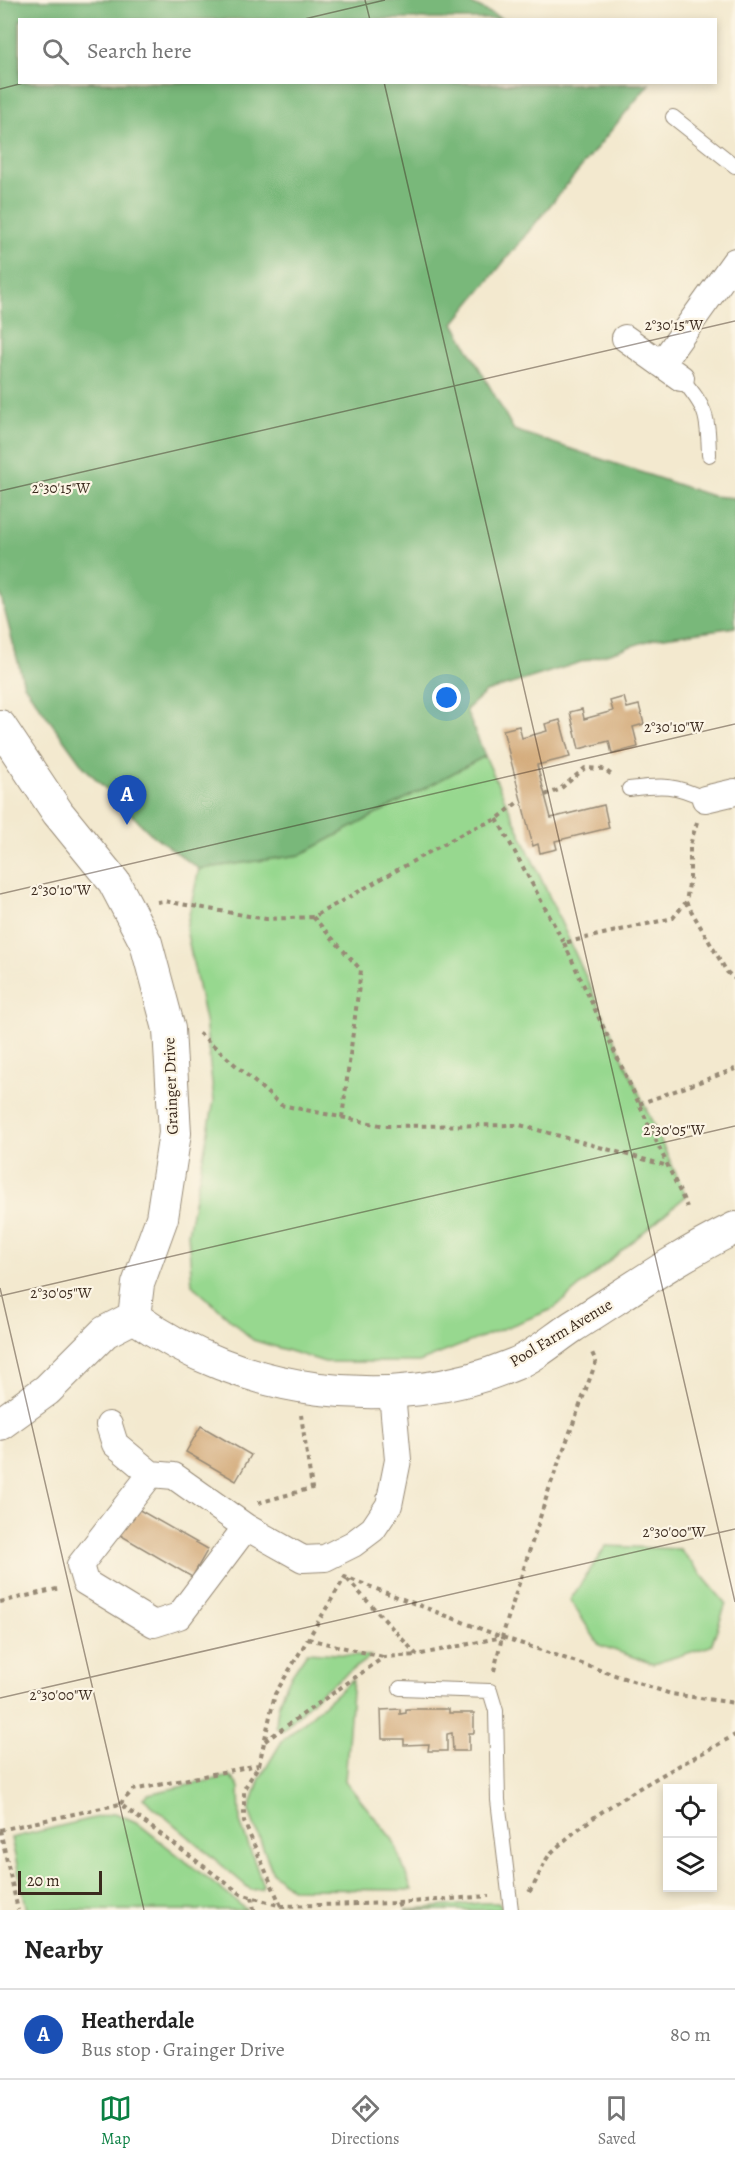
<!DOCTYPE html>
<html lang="en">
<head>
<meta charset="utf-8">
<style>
  body { margin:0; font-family:Alegreya,serif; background:#f6f6f6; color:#222 }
  .controls { position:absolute; right:18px; bottom:18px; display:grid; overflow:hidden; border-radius:0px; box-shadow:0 3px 9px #0003 }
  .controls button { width:54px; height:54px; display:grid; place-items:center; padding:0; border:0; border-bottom:2px solid #e0e0e0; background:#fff; color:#222; font:30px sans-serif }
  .scale { position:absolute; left:18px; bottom:15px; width:84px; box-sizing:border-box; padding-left:6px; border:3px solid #3b2a1e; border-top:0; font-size:16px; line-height:21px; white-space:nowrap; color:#3b2a1e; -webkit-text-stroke:4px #fcf5e5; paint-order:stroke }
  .you { position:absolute; left:447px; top:698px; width:21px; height:21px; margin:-15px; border:4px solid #fff; border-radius:50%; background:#1a73e8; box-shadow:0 0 0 9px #1a73e833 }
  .badge { display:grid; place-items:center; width:39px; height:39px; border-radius:50%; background:#0b8043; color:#fff; font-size:20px; font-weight:700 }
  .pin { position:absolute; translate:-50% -50px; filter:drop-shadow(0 2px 3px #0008) }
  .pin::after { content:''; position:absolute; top:32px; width:21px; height:18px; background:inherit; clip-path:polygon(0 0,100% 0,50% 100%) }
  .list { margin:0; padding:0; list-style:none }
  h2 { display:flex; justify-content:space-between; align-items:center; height:78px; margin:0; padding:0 24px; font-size:26px }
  h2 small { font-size:20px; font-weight:400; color:#767676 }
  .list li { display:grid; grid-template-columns:39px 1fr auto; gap:18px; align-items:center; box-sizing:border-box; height:90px; padding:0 24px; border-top:2px solid #e0e0e0 }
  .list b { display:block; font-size:22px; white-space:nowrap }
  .list p { margin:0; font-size:20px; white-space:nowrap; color:#767676 }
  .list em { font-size:20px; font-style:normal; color:#767676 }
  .icon { flex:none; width:33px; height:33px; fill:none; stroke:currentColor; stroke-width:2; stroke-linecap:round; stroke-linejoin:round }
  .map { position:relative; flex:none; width:735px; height:1910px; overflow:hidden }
  .search { position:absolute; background:#fff; box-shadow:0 3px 9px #0003; left:18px; right:18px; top:18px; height:66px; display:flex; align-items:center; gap:15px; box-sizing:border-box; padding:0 21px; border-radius:0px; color:#767676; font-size:22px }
  .sheet { height:168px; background:#fff }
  nav { display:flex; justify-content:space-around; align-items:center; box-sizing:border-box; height:84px; border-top:2px solid #e0e0e0; background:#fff; font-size:16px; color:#767676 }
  nav a { display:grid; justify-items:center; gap:3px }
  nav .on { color:#0b8043 }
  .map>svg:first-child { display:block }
</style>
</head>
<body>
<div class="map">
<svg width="735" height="1910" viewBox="0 0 735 1910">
  <rect width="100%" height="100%" fill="#fcf5e5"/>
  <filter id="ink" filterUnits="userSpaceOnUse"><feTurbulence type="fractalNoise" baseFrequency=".0167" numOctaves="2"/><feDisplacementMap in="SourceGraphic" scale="12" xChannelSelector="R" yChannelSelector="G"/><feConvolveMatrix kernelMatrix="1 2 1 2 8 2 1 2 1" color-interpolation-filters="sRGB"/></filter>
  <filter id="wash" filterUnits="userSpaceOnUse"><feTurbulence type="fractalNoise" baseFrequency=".008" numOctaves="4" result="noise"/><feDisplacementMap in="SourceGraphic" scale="24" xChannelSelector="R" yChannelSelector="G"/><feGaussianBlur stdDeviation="1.35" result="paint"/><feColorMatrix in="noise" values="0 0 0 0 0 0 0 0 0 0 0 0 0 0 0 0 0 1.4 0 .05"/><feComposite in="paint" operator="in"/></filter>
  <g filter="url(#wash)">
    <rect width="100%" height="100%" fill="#f3e9cf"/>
    <!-- green -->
    <path fill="#97d88f" stroke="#698156" stroke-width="1.5" d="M485,756L686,1196L553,1309L419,1362H325L253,1340L192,1285L188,1233L214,1101L205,1020L186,929L199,869L300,855Z
      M606,1546L680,1549L726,1604L711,1646L653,1664L599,1645L570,1600Z
      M307,1652L371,1656L319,1694L282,1731L276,1726C278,1689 288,1681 307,1652Z
      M353,1679L345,1781L393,1840L412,1890L291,1889L273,1873L249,1811L260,1778L282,1741Z
      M230,1776L239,1787L240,1822L263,1885L261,1889L251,1890L143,1798L148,1794Z
      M115,1813L136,1822L247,1910H27L11,1838Z
      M480,1903H498L505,1910H405Z"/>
    <!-- forest -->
    <path fill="#79b87a" stroke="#5a714c" stroke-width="1.5" d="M0,0H464L502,19L20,20V82L649,84L454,323L514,430L712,496L735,498V627L657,638L486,692L466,710L485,756L300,855L199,869L150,833L83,766L24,685L0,593Z"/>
    <g id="blocks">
      <!-- building -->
      <path fill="#d2a877" d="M624,697L627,708L639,705L644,724L633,727L638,747L612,754L609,741L579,749L570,712L582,709L584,719L613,711L610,701Z
        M560,720L570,757L537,765L551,818L604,805L609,828L555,841L557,849L540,853L538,844L533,846L503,730L519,726L522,738L547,731L545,724Z
        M201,1426L251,1455L236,1481L186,1452Z
        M136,1508L208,1549L192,1577L120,1535Z
        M400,1709V1714L406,1713V1709H449V1713H474V1733H469V1751H453L452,1733L447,1734V1751H428L429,1744L404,1745V1739H382L381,1710Z"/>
    </g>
  </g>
  <g filter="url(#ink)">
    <use href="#blocks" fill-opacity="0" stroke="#978a76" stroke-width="1.5"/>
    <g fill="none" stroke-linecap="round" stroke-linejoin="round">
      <defs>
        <path id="service" d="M673,117L735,166
          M681,378C707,409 708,415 709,455
          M629,789C662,785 675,784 705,799
          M400,1688L490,1691L496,1711L498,1800L511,1910"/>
        <path id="minor" d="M625,338L681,378
          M661,364L735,261
          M705,799L735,792
          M109,1425L115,1444L151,1474L174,1476L246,1527L303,1559L325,1558L353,1544L373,1529L389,1505L398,1460L392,1393
          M151,1474L80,1565L85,1582L154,1624L179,1616L246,1527"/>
        <path id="tertiary" d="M0,726L58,813L114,882L146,943L169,1029L175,1133L162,1218L138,1284L134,1317L105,1332L47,1390L0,1424
          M134,1317C241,1394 392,1416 515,1364C535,1356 554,1339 572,1327C626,1293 678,1256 735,1228"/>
      </defs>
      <!-- service casing -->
      <use href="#service" stroke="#978a76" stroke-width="16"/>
      <!-- minor casing -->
      <use href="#minor" stroke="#978a76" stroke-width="28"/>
      <!-- tertiary casing -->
      <use href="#tertiary" stroke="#978a76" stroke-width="34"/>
      <!-- path -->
      <path stroke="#978a76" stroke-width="4" stroke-dasharray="4.5 4.5" stroke-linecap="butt" d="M545,795L559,790L585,768L604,769L613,776
        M497,819L564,943L673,918L686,902
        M697,822L690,845V878L686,902L727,972L735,979
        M157,902L164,901L266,919L313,917L467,831L497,819L518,802
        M313,917L361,970L342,1118
        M564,943L687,1207
        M199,1033L281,1105L385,1126L520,1125L668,1166
        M639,1104L735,1069
        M258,1503L312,1488L301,1415
        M347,1579L417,1655L502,1637L550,1486L596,1362L591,1350
        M0,1602L61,1588
        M308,1639L383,1657
        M494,1671L502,1637
        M265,1741L384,1657L417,1655
        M120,1804L133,1790L258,1765
        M0,1830L120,1804L241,1894L281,1906L398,1903L489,1896
        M0,1830L18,1910
        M529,1892C539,1880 542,1862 552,1852C604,1802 673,1770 735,1735
        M252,1897L254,1910
        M398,1903L401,1910
        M281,1906L244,1822V1789L259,1765L275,1694L345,1577L502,1637L671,1694L735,1703"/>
      <!-- service -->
      <use href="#service" stroke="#fff" stroke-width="14"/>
      <!-- minor -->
      <use href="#minor" stroke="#fff" stroke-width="26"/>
      <!-- tertiary -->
      <use href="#tertiary" stroke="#fff" stroke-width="32"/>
    </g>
  </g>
  <!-- ticks -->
  <path fill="none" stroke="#3b2a1e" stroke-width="1.5" stroke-opacity="0.45" d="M365,0L370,20M300,20L385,0M384,82L735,1602M0,89L27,82M0,491L735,321M0,894L735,724M0,1288L144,1910M0,1296L735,1126M0,1698L735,1529"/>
  <g text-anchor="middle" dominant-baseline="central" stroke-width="4.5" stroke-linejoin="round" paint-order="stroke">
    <!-- street labels -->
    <g font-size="16" fill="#3b2a1e" stroke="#fcf5e5">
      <text transform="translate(171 1086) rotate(-92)">Grainger Drive</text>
      <text transform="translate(561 1333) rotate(-31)">Pool Farm Avenue</text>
    </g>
  </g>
  <g font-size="15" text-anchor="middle" fill="#3b2a1e" stroke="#fcf5e5" stroke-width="4.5" stroke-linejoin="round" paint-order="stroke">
    <text x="674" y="330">2°30'15"W</text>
    <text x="61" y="493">2°30'15"W</text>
    <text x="674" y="732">2°30'10"W</text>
    <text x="61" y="895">2°30'10"W</text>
    <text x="674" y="1135">2°30'05"W</text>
    <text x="61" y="1298">2°30'05"W</text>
    <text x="674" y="1537">2°30'00"W</text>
    <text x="61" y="1700">2°30'00"W</text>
  </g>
</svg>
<div class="controls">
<button><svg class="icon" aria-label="locate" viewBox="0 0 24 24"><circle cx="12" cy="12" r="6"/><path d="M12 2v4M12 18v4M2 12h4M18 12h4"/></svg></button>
<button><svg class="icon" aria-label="layers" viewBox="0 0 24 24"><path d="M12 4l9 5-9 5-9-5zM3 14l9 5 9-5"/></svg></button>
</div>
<div class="scale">20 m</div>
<div class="you"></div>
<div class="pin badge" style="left:127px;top:825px;background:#1a4fb4">A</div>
<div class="search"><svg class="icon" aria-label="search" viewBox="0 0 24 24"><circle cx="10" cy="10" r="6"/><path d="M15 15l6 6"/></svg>Search here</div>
</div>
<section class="sheet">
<h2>Nearby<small></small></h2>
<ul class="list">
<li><span class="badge" style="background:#1a4fb4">A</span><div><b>Heatherdale</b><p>Bus stop · Grainger Drive</p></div><em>80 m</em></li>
</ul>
</section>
<nav>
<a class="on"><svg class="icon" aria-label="map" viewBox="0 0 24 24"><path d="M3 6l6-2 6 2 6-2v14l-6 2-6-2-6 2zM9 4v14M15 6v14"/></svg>Map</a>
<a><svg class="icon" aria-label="directions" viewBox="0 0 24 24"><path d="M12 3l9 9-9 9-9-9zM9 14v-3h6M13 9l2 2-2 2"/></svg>Directions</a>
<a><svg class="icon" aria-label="saved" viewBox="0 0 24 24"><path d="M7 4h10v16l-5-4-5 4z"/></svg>Saved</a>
</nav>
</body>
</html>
